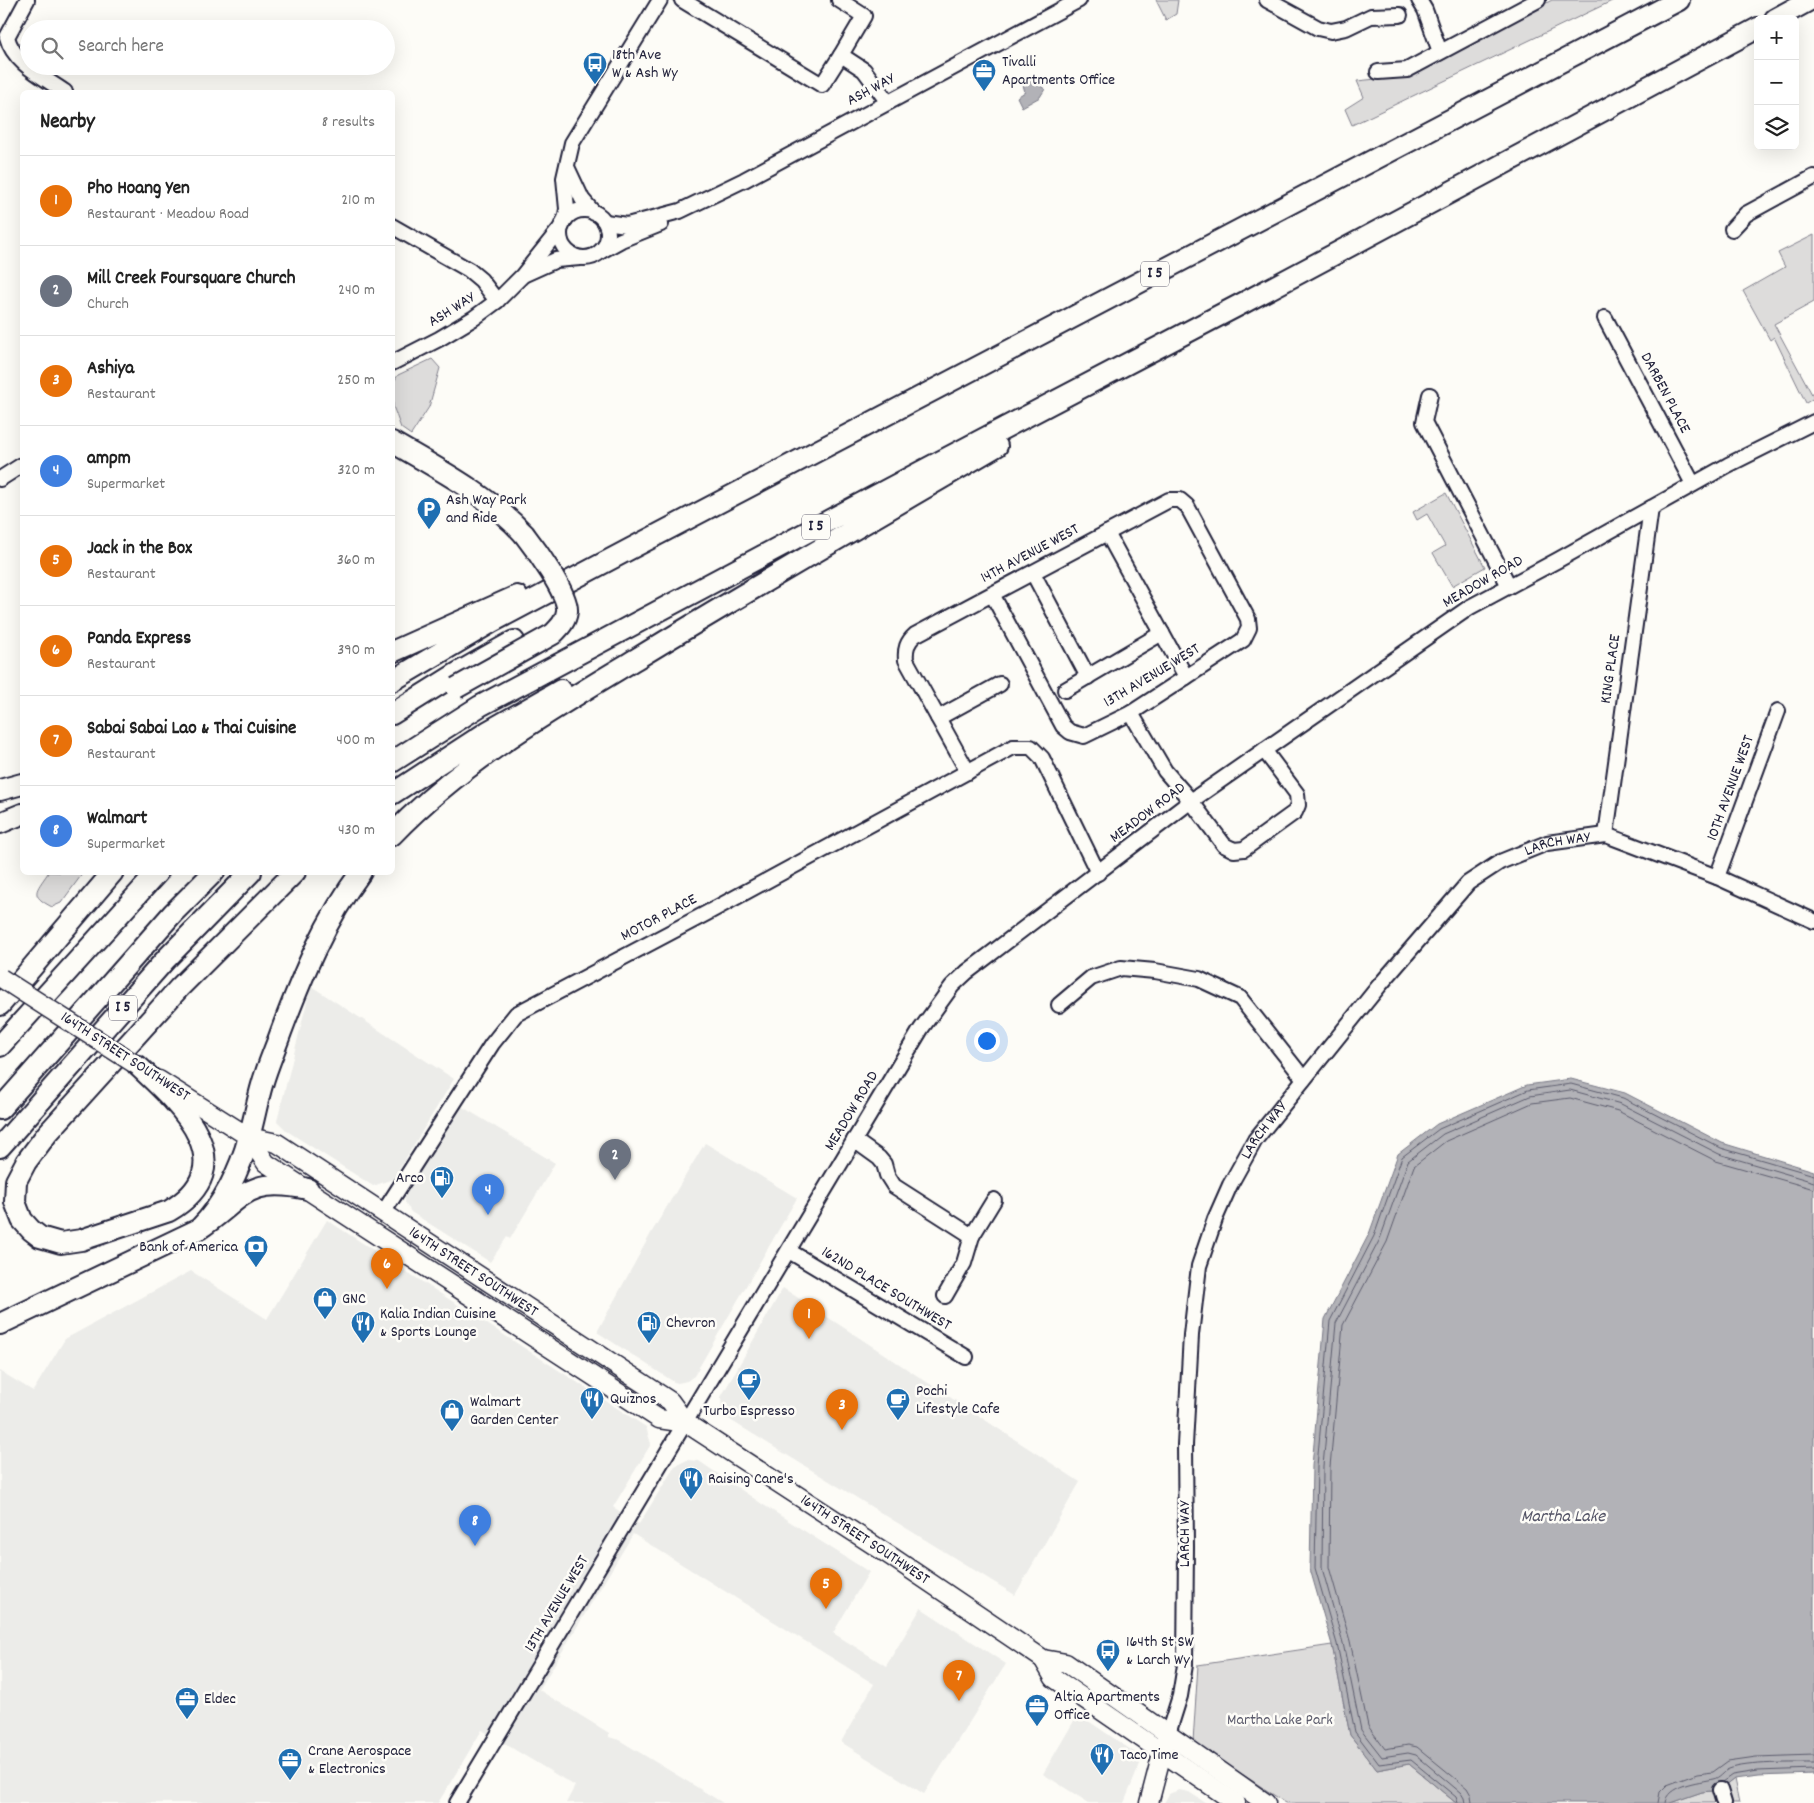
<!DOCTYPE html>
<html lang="en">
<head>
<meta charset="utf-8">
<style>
  body { margin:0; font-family:Dekko,sans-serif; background:#f6f6f6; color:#222 }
  .controls { position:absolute; right:15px; top:15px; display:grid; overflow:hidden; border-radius:8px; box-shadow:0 5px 20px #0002 }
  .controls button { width:45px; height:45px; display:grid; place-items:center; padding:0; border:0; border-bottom:1px solid #e0e0e0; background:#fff; color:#222; font:25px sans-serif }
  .you { position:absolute; left:986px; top:1040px; width:18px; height:18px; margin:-12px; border:4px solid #fff; border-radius:50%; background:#1a73e8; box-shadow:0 0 0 8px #1a73e833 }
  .badge { display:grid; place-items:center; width:32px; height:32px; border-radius:50%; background:#1f6fb2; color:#fff; font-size:16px; font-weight:700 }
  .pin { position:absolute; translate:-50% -41px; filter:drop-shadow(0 1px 2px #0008) }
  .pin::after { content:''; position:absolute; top:26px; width:18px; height:15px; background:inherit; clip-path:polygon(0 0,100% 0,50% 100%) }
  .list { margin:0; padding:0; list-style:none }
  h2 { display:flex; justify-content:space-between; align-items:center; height:65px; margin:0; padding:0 20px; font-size:21px }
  h2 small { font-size:16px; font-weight:400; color:#767676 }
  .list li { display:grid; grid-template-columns:32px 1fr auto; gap:15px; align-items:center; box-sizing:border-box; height:90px; padding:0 20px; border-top:1px solid #e0e0e0 }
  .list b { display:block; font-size:19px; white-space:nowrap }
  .list p { margin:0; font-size:16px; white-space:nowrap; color:#767676 }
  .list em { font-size:16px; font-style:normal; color:#767676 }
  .icon { flex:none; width:28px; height:28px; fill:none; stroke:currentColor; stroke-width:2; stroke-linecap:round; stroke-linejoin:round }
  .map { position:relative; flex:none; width:1814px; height:1803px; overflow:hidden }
  .search { position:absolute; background:#fff; box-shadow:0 5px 20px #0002; left:20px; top:20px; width:375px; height:55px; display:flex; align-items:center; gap:12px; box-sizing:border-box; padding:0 18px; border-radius:28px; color:#767676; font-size:19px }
  .panel { position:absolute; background:#fff; box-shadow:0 5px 20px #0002; left:20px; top:90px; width:375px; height:785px; border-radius:8px }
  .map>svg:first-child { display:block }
</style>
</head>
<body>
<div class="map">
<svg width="1814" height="1803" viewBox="0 0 1814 1803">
  <rect width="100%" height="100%" fill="#fdfcf7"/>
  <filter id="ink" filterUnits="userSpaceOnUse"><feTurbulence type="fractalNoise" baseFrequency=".02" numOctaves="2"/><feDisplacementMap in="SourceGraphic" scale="10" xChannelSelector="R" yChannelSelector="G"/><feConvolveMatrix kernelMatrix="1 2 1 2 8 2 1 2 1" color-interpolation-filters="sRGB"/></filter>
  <g filter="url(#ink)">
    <!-- built -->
    <path fill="#ecece9" d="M311,986L454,1079L393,1179L373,1186L287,1131L277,1121Z
      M461,1106L555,1163L510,1239L507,1237L490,1262L411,1212L405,1202V1194Z
      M705,1143L797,1198L694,1376L687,1381L678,1383L674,1382L597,1332L650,1235Z
      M327,1220L646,1427L651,1444L613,1507L639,1524L675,1466L687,1460L699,1461L762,1504L869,1572L833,1633L886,1666L921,1608L1006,1664L924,1794L841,1742L874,1684L633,1534L539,1690L609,1733V1737L619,1740L723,1803H566L575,1786L482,1730L438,1803H0V1371L33,1391L65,1339L191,1271L267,1319Z
      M783,1288L1080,1482L1015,1595L722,1415L721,1397Z
      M1078,1714L1137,1754L1140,1764L1124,1803H1089L1043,1774Z
      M1179,1790L1189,1792L1206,1803H1164L1169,1794Z"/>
    <!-- green -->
    <path fill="#dddcdb" stroke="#807f8b" d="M1156,0H1178L1176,14L1166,20Z
      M1552,0H1614L1352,125L1345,109L1364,97L1357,81L1405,76Z
      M1814,235V302L1774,324L1814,398L1806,403L1774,337L1770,340L1743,291L1785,267L1778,253Z
      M432,359L440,368L429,407L411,435L401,428L393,406V383L398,375Z
      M1446,493L1485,567L1452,586L1433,553L1445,546L1427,514L1417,520L1413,512Z
      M48,873V872L83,873L61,903L52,907C29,895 36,891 48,873Z
      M1332,1645L1350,1735L1377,1770L1409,1764L1456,1803H1286L1193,1742L1198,1665Z
      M1734,1779L1739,1803H1670L1702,1792L1720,1790Z"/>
    <!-- water -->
    <path fill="#b2b2b7" stroke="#787885" d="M1027,78L1045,89L1040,97L1022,107L1017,97L1025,92L1023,85Z
      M1571,1079L1625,1093L1722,1143L1814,1171V1774L1758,1776L1734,1779L1720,1790L1702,1792L1670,1803H1456L1409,1764L1377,1770L1350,1735L1332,1645L1310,1569L1312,1466L1325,1319L1369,1234L1398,1154L1437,1124L1527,1085Z"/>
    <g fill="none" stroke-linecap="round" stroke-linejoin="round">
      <!-- shore -->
      <path stroke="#5c5c6d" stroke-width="1" d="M1722,1782L1732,1775L1757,1771L1814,1769
        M1458,1803L1456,1797L1411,1760L1379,1764L1355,1732L1337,1644L1315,1568L1317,1466L1330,1321L1374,1236L1402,1157L1439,1129L1528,1090L1571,1084L1623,1098L1721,1148L1814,1175
        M1465,1803L1464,1798L1461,1793L1416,1755L1408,1753L1382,1757L1361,1730L1343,1643L1322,1568L1323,1466L1336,1323L1380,1239L1408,1161L1443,1134L1530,1096L1570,1090L1621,1104L1719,1154L1814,1182
        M1472,1803L1471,1795L1467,1788L1417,1747L1408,1745L1385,1749L1368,1726L1350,1641L1329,1567L1330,1467L1343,1325L1387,1242L1414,1166L1446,1141L1532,1103L1570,1098L1618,1111L1716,1161L1814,1189
        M1658,1803L1660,1792L1667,1785L1697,1774L1713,1772L1728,1761L1756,1757L1814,1755
        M1665,1803C1666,1785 1699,1782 1713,1779C1720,1778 1723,1771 1729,1769C1747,1762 1794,1763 1814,1763"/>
      <defs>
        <g id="minor">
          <path d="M27,0L7,37C14,64 44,77 65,92"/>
          <path d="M682,0L822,85L841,55"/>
          <path d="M839,0L864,16L841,55L864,70L887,101"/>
          <path d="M1267,0L1318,28L1331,31L1346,28L1371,16L1400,15"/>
          <path d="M1419,0L1425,10L1440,52"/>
          <path d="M1378,72L1407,70L1538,0"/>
          <path d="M567,167L582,199L594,213"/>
          <circle cx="584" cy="234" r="24"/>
          <path d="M565,220L567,209L564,178L572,143L660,0"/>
          <path d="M605,222L627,225L680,211L744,180L1079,0"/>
          <path d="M392,226L469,270L481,280L497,301"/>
          <path d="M1732,229L1746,214L1814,177"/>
          <path d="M601,251L621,240L661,224"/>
          <path d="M525,274L556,260L580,258"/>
          <path d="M1605,318L1693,484"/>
          <path d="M392,363L439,339L474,318L497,301L522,276L562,226"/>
          <path d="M1430,395L1424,422L1509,586"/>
          <path d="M0,479L22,465"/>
          <path d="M1107,533L1186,677"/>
          <path d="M1033,573L1088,677"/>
          <path d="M1065,690L1162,633"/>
          <path d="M1131,713L1165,771L1191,801L1224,845L1234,850L1244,849L1295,812L1298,805L1297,794L1264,750"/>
          <path d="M938,718L1000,684"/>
          <path d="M968,772L906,660C905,649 907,642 915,635L1169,500H1180L1187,506L1248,619L1249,628L1243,640L1131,713L1084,736L1070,732L1063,726L992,594"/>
          <path d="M1606,835L1651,508"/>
          <path d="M1717,877L1778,711"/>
          <path d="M1059,1005L1091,978L1121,968L1155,971L1199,979L1240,998L1304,1079"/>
          <path d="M854,1140L879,1158L884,1164L887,1175L894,1186L972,1236L994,1200"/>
          <path d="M383,1213L492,1044L516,1014L707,913L1013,747H1031L1042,758L1098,873"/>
          <path d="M789,1251L966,1357"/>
          <path d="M945,1296L964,1263L972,1236"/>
          <path id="s1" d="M1168,1734L1180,1696L1185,1665L1186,1547L1185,1445L1191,1335L1199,1266L1215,1219L1230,1185L1255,1140L1379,986L1468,883L1500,862L1547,843L1606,835L1717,877L1814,921"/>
          <path d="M1720,1790L1724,1803"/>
          <path d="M457,1803L921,1029L952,986L967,972L1191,801L1470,607L1558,560L1728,465L1814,422"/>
        </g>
        <g id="major">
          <path id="s2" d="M159,1080L249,1137L277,1143L670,1401L686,1423L892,1557L1043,1659L1066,1663L1266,1803"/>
          <path d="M249,1137L266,1163L659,1419L686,1423"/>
          <path d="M1043,1659L1054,1678L1236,1803"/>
          <path d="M1149,1803L1165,1742"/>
        </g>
        <path id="highway" d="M1775,19L1810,0
          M392,442C438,469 487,494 524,534
          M392,652L517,596
          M392,681L492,622L630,549L1679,0
          M392,714L456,674L514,641
          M392,762L480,706L922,471L1245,302L1758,28
          M0,790L22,784
          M392,794L487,732L561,690
          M0,823L22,814
          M392,835C462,762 550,711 636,659C755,586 876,517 997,446
          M0,1005L113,872
          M0,1046L158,872
          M138,1066C180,1105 246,1165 169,1211L81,1240L61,1243L40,1237L31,1230L22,1220L15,1202L16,1181L26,1162L47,1134L179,988L295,872
          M0,1109L173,913L214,872
          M0,1147L166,959L251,872
          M199,1229C223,1205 240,1170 249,1137C254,1120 257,1102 262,1085C267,1067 275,1049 281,1032C302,976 325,920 361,872
          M0,1324L199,1229C245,1198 245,1176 308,1189"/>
      </defs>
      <!-- minor casing -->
      <use href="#minor" stroke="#22223b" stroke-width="18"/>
      <!-- major casing -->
      <use href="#major" stroke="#22223b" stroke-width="21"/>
      <!-- highway casing -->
      <use href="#highway" stroke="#22223b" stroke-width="24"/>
      <!-- minor -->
      <use href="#minor" stroke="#fdfcf7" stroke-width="14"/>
      <!-- major -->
      <use href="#major" stroke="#fdfcf7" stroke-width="18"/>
      <!-- highway -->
      <use href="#highway" stroke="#fdfcf7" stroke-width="20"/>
      <defs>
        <path id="major-bridge" d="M1,978L138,1066"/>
        <path id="highway-bridge" d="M456,688L553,634C560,627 566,621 567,611C569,595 535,548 524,534"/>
      </defs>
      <!-- major-bridge casing -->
      <use href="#major-bridge" stroke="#22223b" stroke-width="21" stroke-linecap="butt"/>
      <!-- highway-bridge casing -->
      <use href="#highway-bridge" stroke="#22223b" stroke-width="24" stroke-linecap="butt"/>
      <!-- major-bridge -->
      <use href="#major-bridge" stroke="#fdfcf7" stroke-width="18"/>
      <!-- highway-bridge -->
      <use href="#highway-bridge" stroke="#fdfcf7" stroke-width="20"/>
    </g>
  </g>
  <!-- icons -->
  <defs>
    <symbol id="bus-pin" viewBox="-11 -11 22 30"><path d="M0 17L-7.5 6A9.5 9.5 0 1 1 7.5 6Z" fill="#1f6fb2" stroke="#fdfcf7"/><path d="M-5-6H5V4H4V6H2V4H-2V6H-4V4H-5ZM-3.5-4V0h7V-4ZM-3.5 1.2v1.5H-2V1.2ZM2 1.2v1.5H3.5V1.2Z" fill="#fff"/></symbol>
    <symbol id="office-pin" viewBox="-11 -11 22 30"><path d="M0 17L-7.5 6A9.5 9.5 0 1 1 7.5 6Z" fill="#1f6fb2" stroke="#fdfcf7"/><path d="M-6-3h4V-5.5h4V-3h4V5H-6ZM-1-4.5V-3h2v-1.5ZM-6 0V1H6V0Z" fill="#fff"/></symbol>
    <symbol id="parking-pin" viewBox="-11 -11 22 30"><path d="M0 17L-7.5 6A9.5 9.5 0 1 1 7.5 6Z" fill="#1f6fb2" stroke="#fdfcf7"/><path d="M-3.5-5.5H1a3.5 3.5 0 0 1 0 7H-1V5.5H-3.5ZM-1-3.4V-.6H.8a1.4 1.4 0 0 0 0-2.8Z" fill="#fff"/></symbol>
    <symbol id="fuel-pin" viewBox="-11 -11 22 30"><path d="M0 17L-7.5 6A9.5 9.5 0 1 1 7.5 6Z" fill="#1f6fb2" stroke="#fdfcf7"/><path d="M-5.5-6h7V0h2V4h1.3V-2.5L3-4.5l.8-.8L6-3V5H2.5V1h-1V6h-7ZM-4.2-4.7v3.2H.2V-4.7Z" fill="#fff"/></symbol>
    <symbol id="bank-pin" viewBox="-11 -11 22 30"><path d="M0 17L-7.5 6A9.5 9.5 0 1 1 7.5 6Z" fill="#1f6fb2" stroke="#fdfcf7"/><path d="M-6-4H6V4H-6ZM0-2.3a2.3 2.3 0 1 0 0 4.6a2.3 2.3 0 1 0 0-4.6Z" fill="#fff"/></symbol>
    <symbol id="shop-pin" viewBox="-11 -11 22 30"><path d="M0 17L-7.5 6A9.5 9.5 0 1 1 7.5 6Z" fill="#1f6fb2" stroke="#fdfcf7"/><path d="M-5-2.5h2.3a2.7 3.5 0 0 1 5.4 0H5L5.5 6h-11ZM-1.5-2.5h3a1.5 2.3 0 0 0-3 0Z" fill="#fff"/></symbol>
    <symbol id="restaurant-pin" viewBox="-11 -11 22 30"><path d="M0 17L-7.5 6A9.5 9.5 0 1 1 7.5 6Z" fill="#1f6fb2" stroke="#fdfcf7"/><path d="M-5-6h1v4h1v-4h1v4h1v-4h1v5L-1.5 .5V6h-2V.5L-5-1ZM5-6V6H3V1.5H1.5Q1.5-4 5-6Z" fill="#fff"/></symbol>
    <symbol id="cafe-pin" viewBox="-11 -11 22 30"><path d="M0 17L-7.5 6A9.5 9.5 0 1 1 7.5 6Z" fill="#1f6fb2" stroke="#fdfcf7"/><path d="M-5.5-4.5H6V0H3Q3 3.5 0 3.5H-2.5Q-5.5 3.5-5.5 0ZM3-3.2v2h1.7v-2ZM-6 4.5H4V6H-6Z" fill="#fff"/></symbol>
  </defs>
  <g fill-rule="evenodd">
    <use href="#bus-pin" x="581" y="50" width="28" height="38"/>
    <use href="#office-pin" x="970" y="57" width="28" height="38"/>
    <use href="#parking-pin" x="415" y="495" width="28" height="38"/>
    <use href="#fuel-pin" x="428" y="1164" width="28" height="38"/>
    <use href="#bank-pin" x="242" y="1233" width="28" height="38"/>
    <use href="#shop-pin" x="311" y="1285" width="28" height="38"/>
    <use href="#restaurant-pin" x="349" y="1309" width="28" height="38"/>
    <use href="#fuel-pin" x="635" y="1309" width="28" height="38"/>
    <use href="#cafe-pin" x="735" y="1366" width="28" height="38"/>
    <use href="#restaurant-pin" x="578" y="1385" width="28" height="38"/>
    <use href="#cafe-pin" x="884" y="1386" width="28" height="38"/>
    <use href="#shop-pin" x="438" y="1397" width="28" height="38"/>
    <use href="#restaurant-pin" x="677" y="1465" width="28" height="38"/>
    <use href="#bus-pin" x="1094" y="1637" width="28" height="38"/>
    <use href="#office-pin" x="173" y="1685" width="28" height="38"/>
    <use href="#office-pin" x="1023" y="1692" width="28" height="38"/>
    <use href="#restaurant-pin" x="1088" y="1741" width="28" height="38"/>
    <use href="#office-pin" x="276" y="1746" width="28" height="38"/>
  </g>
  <g text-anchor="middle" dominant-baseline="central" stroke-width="5" stroke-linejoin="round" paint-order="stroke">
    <!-- shield labels -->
    <g fill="#fdfcf7" stroke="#646373" stroke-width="1">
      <rect x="1141" y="261.5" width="28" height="25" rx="4"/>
      <rect x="802" y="514.5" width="28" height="25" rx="4"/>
      <rect x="109" y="995.5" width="28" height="25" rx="4"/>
    </g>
    <g font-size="15" font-weight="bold" fill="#22223b">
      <text x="1155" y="274">I 5</text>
      <text x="816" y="527">I 5</text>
      <text x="123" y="1008">I 5</text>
    </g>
    <!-- poi labels -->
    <g font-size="16" fill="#22223b" stroke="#fdfcf7" text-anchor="start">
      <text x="612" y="55">18th Ave<tspan x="612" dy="18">W &amp; Ash Wy</tspan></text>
      <text x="1002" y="62">Tivalli<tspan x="1002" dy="18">Apartments Office</tspan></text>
      <text x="446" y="500">Ash Way Park<tspan x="446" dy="18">and Ride</tspan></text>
      <text x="424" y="1178" text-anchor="end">Arco</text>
      <text x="238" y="1247" text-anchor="end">Bank of America</text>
      <text x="342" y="1299">GNC</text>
      <text x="380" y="1314">Kalia Indian Cuisine<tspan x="380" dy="18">&amp; Sports Lounge</tspan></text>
      <text x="666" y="1323">Chevron</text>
      <text x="916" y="1391">Pochi<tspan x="916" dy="18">Lifestyle Cafe</tspan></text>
      <text x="610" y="1399">Quiznos</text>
      <text x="470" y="1402">Walmart<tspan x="470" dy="18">Garden Center</tspan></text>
      <text x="749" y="1411" text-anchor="middle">Turbo Espresso</text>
      <text x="708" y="1479">Raising Cane's</text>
      <text x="1126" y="1642">164th St SW<tspan x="1126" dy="18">&amp; Larch Wy</tspan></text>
      <text x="1054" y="1697">Altia Apartments<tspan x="1054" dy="18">Office</tspan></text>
      <text x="204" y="1699">Eldec</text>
      <text x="308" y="1751">Crane Aerospace<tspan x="308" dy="18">&amp; Electronics</tspan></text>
      <text x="1120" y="1755">Taco Time</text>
    </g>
    <!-- street labels -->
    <g font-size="16" fill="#22223b" stroke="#fdfcf7">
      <text transform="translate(871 90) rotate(-28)">ASH WAY</text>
      <text transform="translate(452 310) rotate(-32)">ASH WAY</text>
      <text transform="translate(1665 393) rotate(62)">DARBEN PLACE</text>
      <text transform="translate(1030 554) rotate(-28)">14TH AVENUE WEST</text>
      <text transform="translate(1483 582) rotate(-30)">MEADOW ROAD</text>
      <text transform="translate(1611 669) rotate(-82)">KING PLACE</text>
      <text transform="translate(1152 676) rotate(-31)">13TH AVENUE WEST</text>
      <text transform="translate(1731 788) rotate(-70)">10TH AVENUE WEST</text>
      <text transform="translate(1148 813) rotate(-37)">MEADOW ROAD</text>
      <text stroke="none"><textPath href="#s1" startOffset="1042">LARCH WAY</textPath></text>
      <text transform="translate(659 918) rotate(-28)">MOTOR PLACE</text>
      <text transform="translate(125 1057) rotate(33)">164TH STREET SOUTHWEST</text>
      <text transform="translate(852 1111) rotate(-59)">MEADOW ROAD</text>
      <text stroke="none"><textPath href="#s1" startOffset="622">LARCH WAY</textPath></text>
      <text stroke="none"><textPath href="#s2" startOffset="370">164TH STREET SOUTHWEST</textPath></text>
      <text transform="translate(886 1289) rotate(31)">162ND PLACE SOUTHWEST</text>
      <text transform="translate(1185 1534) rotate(-90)">LARCH WAY</text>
      <text stroke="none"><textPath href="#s2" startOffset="846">164TH STREET SOUTHWEST</textPath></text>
      <text transform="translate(557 1604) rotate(-59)">13TH AVENUE WEST</text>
    </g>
    <!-- park labels -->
    <g font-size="16" fill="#5a5a6b" stroke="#fdfcf7">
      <text x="1280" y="1720">Martha Lake Park</text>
    </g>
    <!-- water labels -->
    <g font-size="18" font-style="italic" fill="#545466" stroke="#fdfcf7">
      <text x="1563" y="1517">Martha Lake</text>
    </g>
  </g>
</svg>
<div class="controls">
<button>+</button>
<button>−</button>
<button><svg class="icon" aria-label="layers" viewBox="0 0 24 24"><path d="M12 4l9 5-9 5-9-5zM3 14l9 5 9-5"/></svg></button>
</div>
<div class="you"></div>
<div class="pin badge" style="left:809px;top:1339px;background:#e8710a">1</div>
<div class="pin badge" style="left:615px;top:1180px;background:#6b7280">2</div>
<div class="pin badge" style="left:842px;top:1430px;background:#e8710a">3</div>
<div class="pin badge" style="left:488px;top:1215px;background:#3f7fe0">4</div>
<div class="pin badge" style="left:826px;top:1609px;background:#e8710a">5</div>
<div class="pin badge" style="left:387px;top:1289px;background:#e8710a">6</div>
<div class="pin badge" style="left:959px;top:1701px;background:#e8710a">7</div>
<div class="pin badge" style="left:475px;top:1546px;background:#3f7fe0">8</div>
<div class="search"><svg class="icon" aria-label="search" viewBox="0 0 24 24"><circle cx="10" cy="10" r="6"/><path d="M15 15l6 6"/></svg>Search here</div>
<section class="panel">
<h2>Nearby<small>8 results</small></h2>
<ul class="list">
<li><span class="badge" style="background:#e8710a">1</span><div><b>Pho Hoang Yen</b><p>Restaurant · Meadow Road</p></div><em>210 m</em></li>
<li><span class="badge" style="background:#6b7280">2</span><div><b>Mill Creek Foursquare Church</b><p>Church</p></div><em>240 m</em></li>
<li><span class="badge" style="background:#e8710a">3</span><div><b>Ashiya</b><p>Restaurant</p></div><em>250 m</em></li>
<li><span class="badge" style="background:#3f7fe0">4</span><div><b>ampm</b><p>Supermarket</p></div><em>320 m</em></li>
<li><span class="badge" style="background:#e8710a">5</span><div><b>Jack in the Box</b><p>Restaurant</p></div><em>360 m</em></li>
<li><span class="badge" style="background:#e8710a">6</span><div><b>Panda Express</b><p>Restaurant</p></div><em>390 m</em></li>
<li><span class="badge" style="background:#e8710a">7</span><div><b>Sabai Sabai Lao &amp; Thai Cuisine</b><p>Restaurant</p></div><em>400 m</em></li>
<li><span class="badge" style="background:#3f7fe0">8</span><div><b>Walmart</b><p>Supermarket</p></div><em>430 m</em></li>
</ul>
</section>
</div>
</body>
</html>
